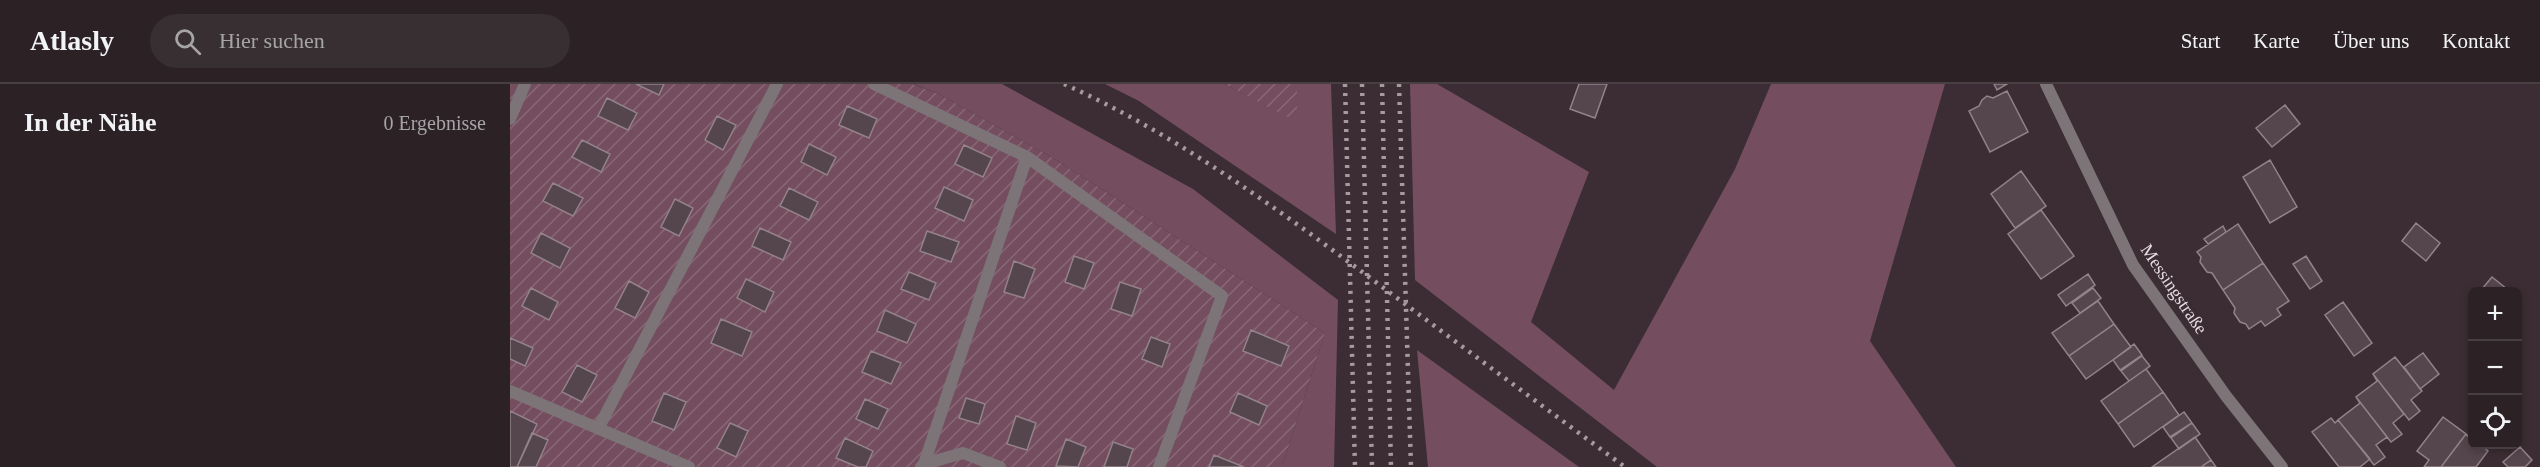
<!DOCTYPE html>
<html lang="de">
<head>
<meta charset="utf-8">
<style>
  body { margin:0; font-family:"Times New Roman",serif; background:#382f32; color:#f1f3f6 }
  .controls { position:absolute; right:18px; bottom:18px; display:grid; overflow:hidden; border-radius:9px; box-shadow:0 3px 9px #0003 }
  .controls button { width:54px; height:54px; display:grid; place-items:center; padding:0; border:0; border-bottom:2px solid #483f43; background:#2c2226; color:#f1f3f6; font:30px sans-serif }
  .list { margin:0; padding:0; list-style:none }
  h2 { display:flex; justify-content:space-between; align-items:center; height:78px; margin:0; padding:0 24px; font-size:26px }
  h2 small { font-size:20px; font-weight:400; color:#a6a4a7 }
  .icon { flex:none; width:33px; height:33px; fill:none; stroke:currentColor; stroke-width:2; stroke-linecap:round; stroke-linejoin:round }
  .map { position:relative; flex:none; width:2030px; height:383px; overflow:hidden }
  header { display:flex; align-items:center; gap:36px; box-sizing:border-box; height:84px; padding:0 30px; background:#2c2226; border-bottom:2px solid #483f43 }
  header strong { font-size:28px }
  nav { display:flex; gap:33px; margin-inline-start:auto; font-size:21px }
  .search { width:420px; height:54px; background:#382f32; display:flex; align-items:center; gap:15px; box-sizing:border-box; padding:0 21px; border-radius:33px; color:#a6a4a7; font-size:22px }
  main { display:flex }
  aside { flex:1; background:#2c2226 }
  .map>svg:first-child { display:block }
</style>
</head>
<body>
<header>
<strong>Atlasly</strong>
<div class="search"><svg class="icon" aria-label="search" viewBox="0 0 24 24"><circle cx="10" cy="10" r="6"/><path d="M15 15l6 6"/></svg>Hier suchen</div>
<nav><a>Start</a><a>Karte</a><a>Über uns</a><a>Kontakt</a></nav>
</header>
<main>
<aside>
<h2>In der Nähe<small>0 Ergebnisse</small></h2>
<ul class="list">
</ul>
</aside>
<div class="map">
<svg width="2030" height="383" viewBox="0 0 2030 383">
  <defs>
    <pattern id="garden-furrows" width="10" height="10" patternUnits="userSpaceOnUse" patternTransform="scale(1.5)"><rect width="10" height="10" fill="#744e5f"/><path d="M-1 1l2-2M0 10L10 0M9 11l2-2" fill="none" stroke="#886776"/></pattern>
  </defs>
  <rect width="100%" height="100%" fill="#3b2d33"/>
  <!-- green -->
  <path fill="#744e5f" d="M404,0H492L683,105L828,216L824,383H772L815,249L545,75L429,10Z
    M595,0H714L787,37V0H821L826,150L629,17Z
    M900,0H927L1079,88L1021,238L1104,306L1225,85L1261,0H1435L1360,257L1446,383H1147L905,196Z
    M907,266L1069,383H918Z"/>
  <!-- garden -->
  <path fill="url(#garden-furrows)" d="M0,0H403L429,10L545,75L815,249L772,383H0Z
    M714,0H787V38Z"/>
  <!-- building -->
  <path fill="#55454c" stroke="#948289" stroke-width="1.5" d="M126,0H154L149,11Z
    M1069,0H1097L1085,34L1060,25Z
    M1484,0H1497L1487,6Z
    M1497,7L1518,48L1480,68L1459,27L1469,22L1472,16L1477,12L1483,14Z
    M97,14L127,29L118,46L88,32Z
    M1775,21L1790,40L1762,63L1746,44Z
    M337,22L367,35L359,54L329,41Z
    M207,32L226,41L213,66L195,56Z
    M72,56L100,70L91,88L62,73Z
    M299,60L326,73L317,91L291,78Z
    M454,61L482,74L473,93L445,80Z
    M1760,76L1787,123L1760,139L1733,93Z
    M1511,87L1536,122L1505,144L1481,110Z
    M43,99L73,114L63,132L33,117Z
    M434,103L463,116L454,137L425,124Z
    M279,104L308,118L299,136L270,122Z
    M165,115L183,124L169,152L151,143Z
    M1531,126L1564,172L1531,195L1498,150Z
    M1906,139L1930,159L1916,177L1892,157Z
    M1728,140L1753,179L1713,206L1702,189L1697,188L1690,178L1691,173L1687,168Z
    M1713,142L1716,148L1698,160L1694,155Z
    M250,144L281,158L273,176L242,162Z
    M417,147L449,158L441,178L410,167Z
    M31,149L60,164L50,184L21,169Z
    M564,172L584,179L574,205L555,198Z
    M1796,172L1812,197L1800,205L1783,180Z
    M504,177L525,185L514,214L494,208Z
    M1753,179L1779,217L1767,225L1771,231L1755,242L1751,237L1739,245L1736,240L1730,238L1724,229L1725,224L1713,206Z
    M399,188L426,199L419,216L391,205Z
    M1578,190L1585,201L1556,222L1548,211Z
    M1982,193L1997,205L1995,207L1971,206Z
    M236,195L264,208L255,228L227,214Z
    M119,197L139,208L125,234L105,224Z
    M610,198L631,205L622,232L601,225Z
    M21,204L48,218L39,236L12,222Z
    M1583,204L1591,214L1570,229L1562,219Z
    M1588,217L1604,240L1559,272L1542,249Z
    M1833,218L1862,259L1844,272L1815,231Z
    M375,226L406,240L397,259L367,247Z
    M211,235L242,248L232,272L201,259Z
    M1604,240L1621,263L1576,295L1559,272Z
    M741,246L779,262L771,282L733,267Z
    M641,253L660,260L652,283L632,275Z
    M0,254L23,264L15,282L0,275Z
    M1624,260L1632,271L1610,286L1603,276Z
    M361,267L391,279L381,300L352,288Z
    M1913,269L1929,290L1910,305L1894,283Z
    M1632,272L1640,282L1619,297L1611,287Z
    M1885,273L1912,307L1901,316L1910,327L1899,336L1863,290Z
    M67,281L87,291L72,318L52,308Z
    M1636,285L1653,308L1608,340L1591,317Z
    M1863,290L1894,330L1883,339L1892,350L1881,358L1846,313L1867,297Z
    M1653,308L1669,331L1624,363L1608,340Z
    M154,309L176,318L164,346L142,337Z
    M728,309L757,322L749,341L720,328Z
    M1846,313L1877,353L1866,361L1875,373L1864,381L1828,336L1850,319Z
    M456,314L475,320L469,340L449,334Z
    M355,315L378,325L368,345L346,335Z
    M0,327L27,340L7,383H0Z
    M1674,328L1682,339L1660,353L1653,343Z
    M506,332L526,339L517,366L497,360Z
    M1933,333L1956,350L1931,383H1914L1919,376L1907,367Z
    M1821,334L1825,339L1828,336L1860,375L1850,383H1829L1802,348Z
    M220,339L238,347L226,373L207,364Z
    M1682,339L1690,350L1669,365L1661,354Z
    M22,349L38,356L26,383H7Z
    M1956,350L1962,356V360H1969L1978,367L1966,383H1931Z
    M1685,353L1701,376L1691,383H1642Z
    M335,354L363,367L356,383H348L326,374Z
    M556,355L576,363L568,383L546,382Z
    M603,358L623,365L617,383H594Z
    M2010,363L2022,376L2015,383H1998L1993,378Z
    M704,371L734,383H699Z
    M1701,376L1706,383H1691Z"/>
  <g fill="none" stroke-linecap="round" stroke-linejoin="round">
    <!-- lane -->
    <path stroke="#7c7477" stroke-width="12" d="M364,0L517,73L414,380L411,383
      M0,35L15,0
      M517,73L712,212L649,383
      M0,307L179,383
      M88,345L267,0
      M414,380L453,369L490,383"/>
    <!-- street -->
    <path stroke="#7c7477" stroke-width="12" d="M1536,0L1623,181L1716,312L1772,383"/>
    <!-- rail -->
    <path stroke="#a69a9f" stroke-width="4.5" stroke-dasharray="3 6" stroke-linecap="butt" d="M554,0C664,49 766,124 863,196C947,259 1031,321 1115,383
      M835,0L845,383
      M852,0L862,383
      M872,0L881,383
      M889,0L901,383"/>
  </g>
  <g text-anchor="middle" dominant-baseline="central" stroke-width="6" stroke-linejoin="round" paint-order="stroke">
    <!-- street labels -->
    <g font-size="18" fill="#e7dde1" stroke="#3b2d33">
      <text transform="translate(1664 205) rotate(56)">Messingstraße</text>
    </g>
  </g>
</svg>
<div class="controls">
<button>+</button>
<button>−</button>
<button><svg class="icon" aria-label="locate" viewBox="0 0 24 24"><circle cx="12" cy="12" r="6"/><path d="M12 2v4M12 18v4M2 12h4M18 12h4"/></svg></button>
</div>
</div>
</main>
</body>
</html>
